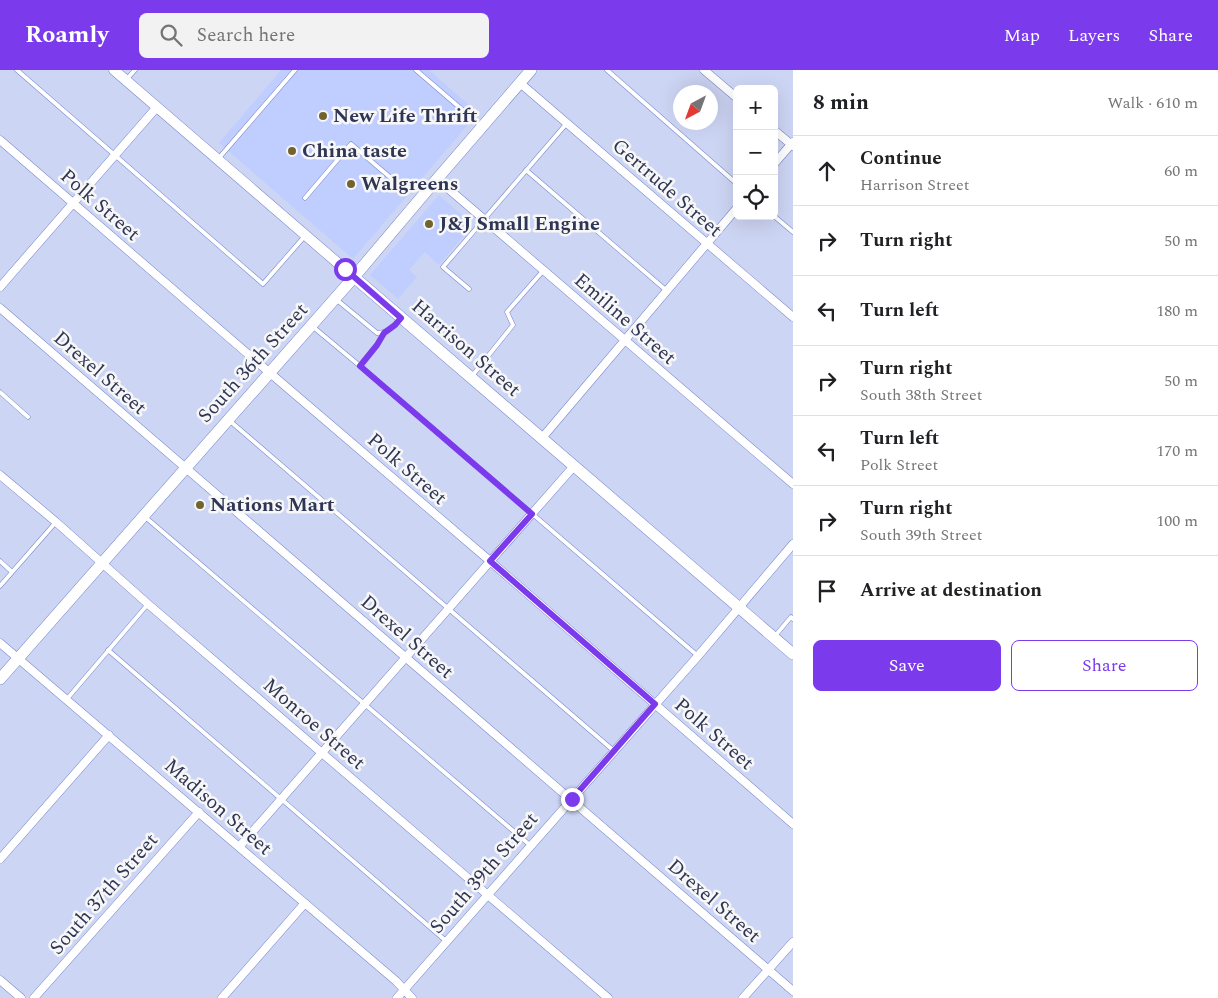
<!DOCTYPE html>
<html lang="en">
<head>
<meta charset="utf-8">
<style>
  body { margin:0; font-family:Spectral,serif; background:#f2f2f2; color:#202124 }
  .controls { position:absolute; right:15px; top:15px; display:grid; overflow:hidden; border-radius:8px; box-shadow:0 5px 20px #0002 }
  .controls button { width:45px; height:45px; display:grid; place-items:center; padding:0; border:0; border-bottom:1px solid #e0e0e0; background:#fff; color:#202124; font:25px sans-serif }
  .compass { position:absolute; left:673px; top:15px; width:45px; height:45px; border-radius:50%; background:#fff; box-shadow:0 5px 20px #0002; rotate:221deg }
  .stop { position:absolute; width:15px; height:15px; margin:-11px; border:4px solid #7c3aed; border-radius:50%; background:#fff }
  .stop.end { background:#7c3aed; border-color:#fff; box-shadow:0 1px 5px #0008 }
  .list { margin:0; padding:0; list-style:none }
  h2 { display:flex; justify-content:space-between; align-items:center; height:65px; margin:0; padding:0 20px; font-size:21px }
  h2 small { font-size:16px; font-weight:400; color:#757577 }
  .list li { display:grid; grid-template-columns:32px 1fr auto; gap:15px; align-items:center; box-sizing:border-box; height:70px; padding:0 20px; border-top:1px solid #e0e0e0 }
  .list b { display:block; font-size:19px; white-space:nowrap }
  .list p { margin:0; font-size:16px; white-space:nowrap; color:#757577 }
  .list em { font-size:16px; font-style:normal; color:#757577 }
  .actions { display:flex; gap:10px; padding:15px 20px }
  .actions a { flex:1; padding:11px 0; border:1px solid #7c3aed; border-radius:8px; text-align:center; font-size:18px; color:#7c3aed }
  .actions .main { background:#7c3aed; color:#fff }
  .icon { flex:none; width:28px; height:28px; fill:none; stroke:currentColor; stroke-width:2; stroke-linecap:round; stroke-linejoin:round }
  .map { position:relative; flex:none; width:793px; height:928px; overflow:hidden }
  header { display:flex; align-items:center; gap:30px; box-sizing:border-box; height:70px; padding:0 25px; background:#7c3aed; color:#fff }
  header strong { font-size:24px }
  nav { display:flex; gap:28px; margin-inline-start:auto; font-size:18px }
  .search { width:350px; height:45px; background:#f2f2f2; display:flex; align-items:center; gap:12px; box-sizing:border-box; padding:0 18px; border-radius:8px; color:#757577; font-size:19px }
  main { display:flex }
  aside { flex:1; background:#fff }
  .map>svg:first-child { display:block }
</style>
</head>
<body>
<header>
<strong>Roamly</strong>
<div class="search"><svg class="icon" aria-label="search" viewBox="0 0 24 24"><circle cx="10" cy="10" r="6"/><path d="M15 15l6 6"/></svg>Search here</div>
<nav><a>Map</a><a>Layers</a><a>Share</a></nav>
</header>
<main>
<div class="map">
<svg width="793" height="928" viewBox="0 0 793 928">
  <rect width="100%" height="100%" fill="#cdd5f4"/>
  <!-- built -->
  <path fill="#c0cdff" d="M281,0H429L478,43L353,189L219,73Z
    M439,125L473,155L439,195L425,182L409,200L417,207L398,229L370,205Z"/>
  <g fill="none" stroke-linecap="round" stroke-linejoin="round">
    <defs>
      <path id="service" d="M17,0L263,214L304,167
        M416,0L480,55
        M607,0L737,114
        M126,10L135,0
        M218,89L295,0
        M526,100L667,221
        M305,128L351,74L398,114
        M774,146L793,162
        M469,219L443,197L567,53
        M337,230L377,263C388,263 393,257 400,249
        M312,256L360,296L698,586
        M360,296L377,275L384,263
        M472,306L513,255L507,242L543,201
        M0,322L28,347
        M230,351L614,681
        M144,446L531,776
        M0,491L12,502
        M0,516L56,452
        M775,566L791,547L793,549
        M108,580L446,871
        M67,629L148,534"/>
      <path id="minor" d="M704,0L737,28
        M520,13L793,247
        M774,60L793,76
        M0,70L270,303L490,491L793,754
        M774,94L793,72
        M437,109L793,414
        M0,217L157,37
        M0,238L793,921
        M542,368L737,138
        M0,405L56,452L148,534L608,928
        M0,573L396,911L412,928
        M239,777L574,396
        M0,789L109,665
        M0,910L21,928
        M34,928L199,742
        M222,928L305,833
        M397,928L698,586L793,474
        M743,928L793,872"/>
      <path id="tertiary" d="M114,0L354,207"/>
      <path id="secondary" d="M354,207L793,584
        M0,609L354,207L425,123L531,0"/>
    </defs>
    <!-- service casing -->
    <use href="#service" stroke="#7787cd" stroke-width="5"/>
    <!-- minor casing -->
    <use href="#minor" stroke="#7787cd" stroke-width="9"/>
    <!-- tertiary casing -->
    <use href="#tertiary" stroke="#7787cd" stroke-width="11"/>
    <!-- secondary casing -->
    <use href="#secondary" stroke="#7787cd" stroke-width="12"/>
    <!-- service -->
    <use href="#service" stroke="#fff" stroke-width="4"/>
    <!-- minor -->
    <use href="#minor" stroke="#fff" stroke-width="8"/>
    <!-- tertiary -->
    <use href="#tertiary" stroke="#fff" stroke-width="10"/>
    <!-- secondary -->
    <use href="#secondary" stroke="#fff" stroke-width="11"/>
  </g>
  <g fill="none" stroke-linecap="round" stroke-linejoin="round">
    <!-- route -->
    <path stroke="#7c3aed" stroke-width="6" d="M345,199L401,248L395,255L384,263L377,275L360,296L532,444L490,491L655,634L572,729"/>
  </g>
  <!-- markers -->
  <g fill="#726431" stroke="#f7f7f7" stroke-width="2">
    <circle cx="323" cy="46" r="5"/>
    <circle cx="292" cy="81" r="5"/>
    <circle cx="351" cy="114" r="5"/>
    <circle cx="429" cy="154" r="5"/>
    <circle cx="200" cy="435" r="5"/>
  </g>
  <g text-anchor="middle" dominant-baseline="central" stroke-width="5" stroke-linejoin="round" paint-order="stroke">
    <!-- poi labels -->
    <g font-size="20" font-weight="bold" fill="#2f3554" stroke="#f7f7f7" text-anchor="start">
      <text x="333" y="46">New Life Thrift</text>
      <text x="302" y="81">China taste</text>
      <text x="361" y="114">Walgreens</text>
      <text x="439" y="154">J&amp;J Small Engine</text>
      <text x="210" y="435">Nations Mart</text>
    </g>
    <!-- street labels -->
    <g font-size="20" fill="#2f3554" stroke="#f7f7f7">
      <text transform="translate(667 118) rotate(41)">Gertrude Street</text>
      <text transform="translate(100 135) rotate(41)">Polk Street</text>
      <text transform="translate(625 249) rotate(41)">Emiline Street</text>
      <text transform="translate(466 278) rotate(41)">Harrison Street</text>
      <text transform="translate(253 293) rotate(-48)">South 36th Street</text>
      <text transform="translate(100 303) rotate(41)">Drexel Street</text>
      <text transform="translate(407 399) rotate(41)">Polk Street</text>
      <text transform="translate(407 567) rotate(41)">Drexel Street</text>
      <text transform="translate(314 654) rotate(41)">Monroe Street</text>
      <text transform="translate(714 664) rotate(41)">Polk Street</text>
      <text transform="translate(218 737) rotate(41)">Madison Street</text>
      <text transform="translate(484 803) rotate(-49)">South 39th Street</text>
      <text transform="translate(104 824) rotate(-49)">South 37th Street</text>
      <text transform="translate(714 831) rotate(41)">Drexel Street</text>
    </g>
  </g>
</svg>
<div class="controls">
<button>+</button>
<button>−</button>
<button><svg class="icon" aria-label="locate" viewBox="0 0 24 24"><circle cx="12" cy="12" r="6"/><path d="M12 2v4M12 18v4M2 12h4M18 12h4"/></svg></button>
</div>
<svg class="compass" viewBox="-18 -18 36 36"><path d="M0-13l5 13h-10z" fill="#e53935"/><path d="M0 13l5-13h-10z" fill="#757577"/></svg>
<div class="stop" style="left:345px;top:199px"></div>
<div class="stop end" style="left:572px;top:729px"></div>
</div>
<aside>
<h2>8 min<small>Walk · 610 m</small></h2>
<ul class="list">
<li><svg class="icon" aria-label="ahead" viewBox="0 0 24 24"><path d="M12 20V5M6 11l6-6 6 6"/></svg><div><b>Continue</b><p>Harrison Street</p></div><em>60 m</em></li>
<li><svg class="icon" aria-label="right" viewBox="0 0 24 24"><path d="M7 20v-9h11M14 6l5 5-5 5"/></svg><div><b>Turn right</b></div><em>50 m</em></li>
<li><svg class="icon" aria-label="left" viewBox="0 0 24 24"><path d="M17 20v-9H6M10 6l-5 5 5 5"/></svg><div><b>Turn left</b></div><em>180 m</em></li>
<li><svg class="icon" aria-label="right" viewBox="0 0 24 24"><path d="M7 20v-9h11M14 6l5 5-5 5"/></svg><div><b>Turn right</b><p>South 38th Street</p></div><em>50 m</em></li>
<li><svg class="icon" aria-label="left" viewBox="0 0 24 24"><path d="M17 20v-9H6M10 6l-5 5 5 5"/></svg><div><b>Turn left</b><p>Polk Street</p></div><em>170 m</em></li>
<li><svg class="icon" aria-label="right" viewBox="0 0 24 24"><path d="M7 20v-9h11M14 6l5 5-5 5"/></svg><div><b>Turn right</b><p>South 39th Street</p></div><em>100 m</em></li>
<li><svg class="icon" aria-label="arrive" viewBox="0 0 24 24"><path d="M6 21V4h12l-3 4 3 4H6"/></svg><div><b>Arrive at destination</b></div></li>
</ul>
<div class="actions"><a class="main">Save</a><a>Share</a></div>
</aside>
</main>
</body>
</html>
